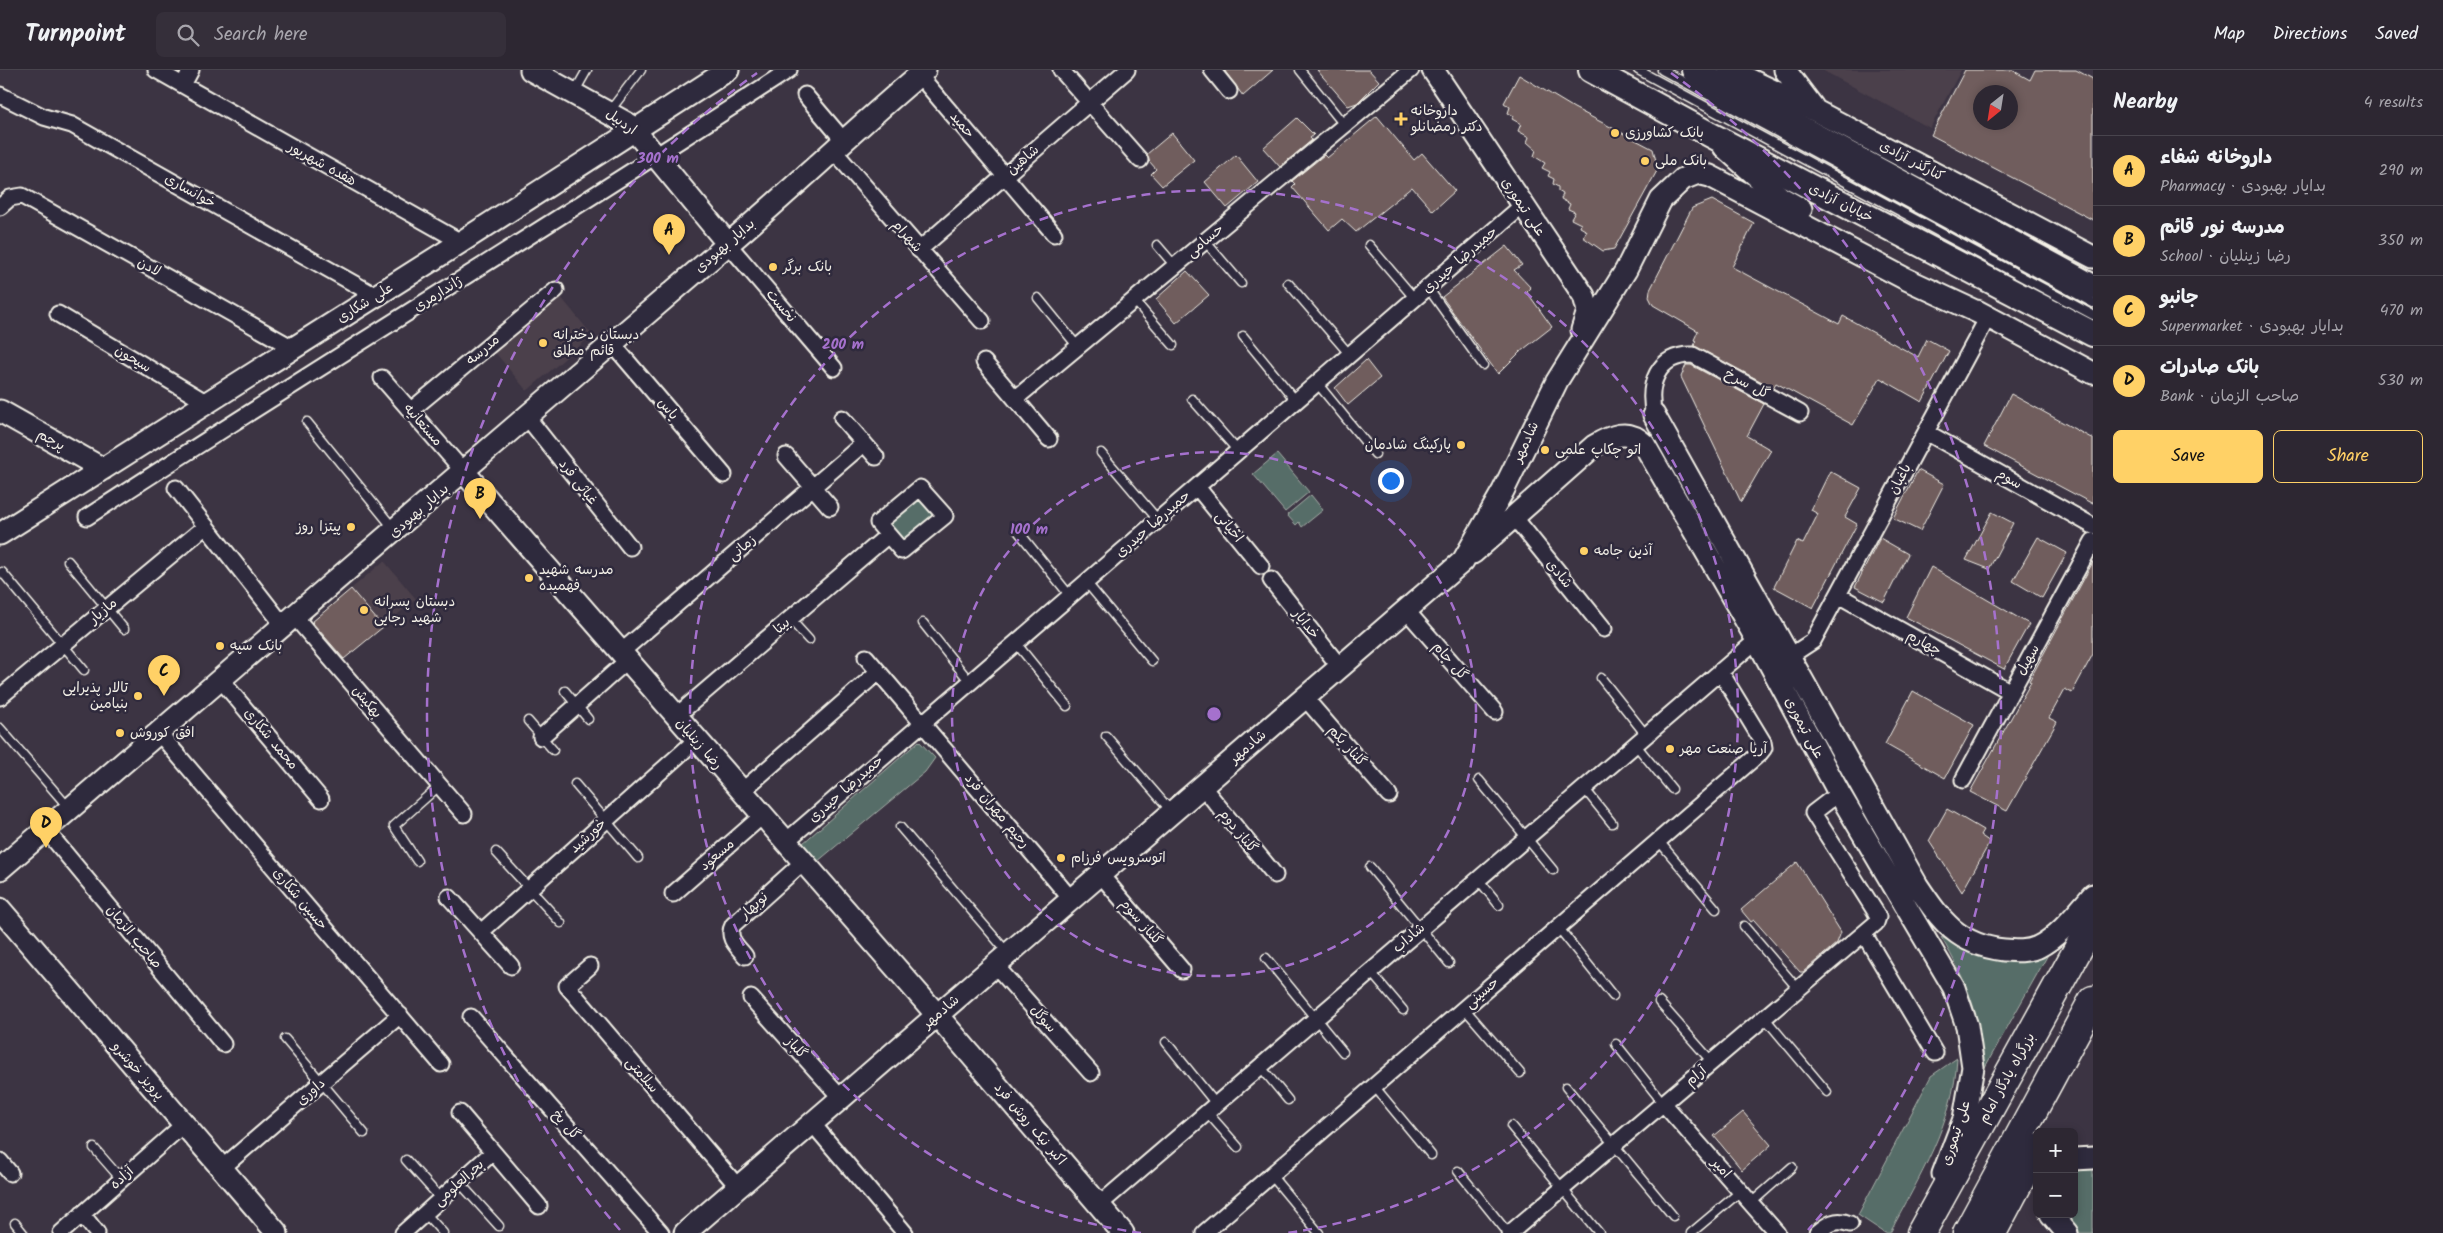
<!DOCTYPE html>
<html lang="en">
<head>
<meta charset="utf-8">
<style>
  body { margin:0; font-family:Kalam,"Playpen Sans Arabic",sans-serif; background:#352f3a; color:#f1f3f6 }
  .controls { position:absolute; right:15px; bottom:15px; display:grid; overflow:hidden; border-radius:8px; box-shadow:0 2px 8px #0003 }
  .controls button { width:45px; height:45px; display:grid; place-items:center; padding:0; border:0; border-bottom:1px solid #48444d; background:#2d2732; color:#f1f3f6; font:25px sans-serif }
  .compass { position:absolute; left:1973px; top:15px; width:45px; height:45px; border-radius:50%; background:#2d2732; box-shadow:0 2px 8px #0003; rotate:210deg }
  .you { position:absolute; left:1390px; top:410px; width:18px; height:18px; margin:-12px; border:4px solid #fff; border-radius:50%; background:#1a73e8; box-shadow:0 0 0 8px #1a73e833 }
  .badge { display:grid; place-items:center; width:32px; height:32px; border-radius:50%; background:#ffd166; color:#111; font-size:16px; font-weight:700 }
  .pin { position:absolute; translate:-50% -41px; filter:drop-shadow(0 1px 2px #0008) }
  .pin::after { content:''; position:absolute; top:26px; width:18px; height:15px; background:inherit; clip-path:polygon(0 0,100% 0,50% 100%) }
  .list { margin:0; padding:0; list-style:none }
  h2 { display:flex; justify-content:space-between; align-items:center; height:65px; margin:0; padding:0 20px; font-size:21px }
  h2 small { font-size:16px; font-weight:400; color:#a7a5ac }
  .list li { display:grid; grid-template-columns:32px 1fr auto; gap:15px; align-items:center; box-sizing:border-box; height:70px; padding:0 20px; border-top:1px solid #48444d }
  .list b { display:block; font-size:19px; white-space:nowrap }
  .list p { margin:0; font-size:16px; white-space:nowrap; color:#a7a5ac }
  .list em { font-size:16px; font-style:normal; color:#a7a5ac }
  .actions { display:flex; gap:10px; padding:15px 20px }
  .actions a { flex:1; padding:11px 0; border:1px solid #ffd166; border-radius:8px; text-align:center; font-size:18px; color:#ffd166 }
  .actions .main { background:#ffd166; color:#111 }
  .icon { flex:none; width:28px; height:28px; fill:none; stroke:currentColor; stroke-width:2; stroke-linecap:round; stroke-linejoin:round }
  .map { position:relative; flex:none; width:2093px; height:1163px; overflow:hidden }
  header { display:flex; align-items:center; gap:30px; box-sizing:border-box; height:70px; padding:0 25px; background:#2d2732; border-bottom:1px solid #48444d }
  header strong { font-size:24px }
  nav { display:flex; gap:28px; margin-inline-start:auto; font-size:18px }
  .search { width:350px; height:45px; background:#352f3a; display:flex; align-items:center; gap:12px; box-sizing:border-box; padding:0 18px; border-radius:8px; color:#a7a5ac; font-size:19px }
  main { display:flex }
  aside { flex:1; background:#2d2732 }
  .map>svg:first-child { display:block }
</style>
</head>
<body>
<header>
<strong>Turnpoint</strong>
<div class="search"><svg class="icon" aria-label="search" viewBox="0 0 24 24"><circle cx="10" cy="10" r="6"/><path d="M15 15l6 6"/></svg>Search here</div>
<nav><a>Map</a><a>Directions</a><a>Saved</a></nav>
</header>
<main>
<div class="map">
<svg width="2093" height="1163" viewBox="0 0 2093 1163">
  <rect width="100%" height="100%" fill="#3c3443"/>
  <filter id="ink" filterUnits="userSpaceOnUse"><feTurbulence type="fractalNoise" baseFrequency=".02" numOctaves="2"/><feDisplacementMap in="SourceGraphic" scale="10" xChannelSelector="R" yChannelSelector="G"/><feConvolveMatrix kernelMatrix="1 2 1 2 8 2 1 2 1" color-interpolation-filters="sRGB"/></filter>
  <g filter="url(#ink)">
    <!-- built -->
    <path fill="#4c404b" d="M1822,0H1961L1930,58Z
      M560,226L592,265L527,321L494,281Z
      M384,491L416,529L344,589L312,552Z"/>
    <!-- green -->
    <path fill="#576d68" stroke="#a6afa8" d="M1277,384L1309,422L1285,442L1253,404Z
      M1311,425L1323,440L1302,457L1299,452L1296,455L1287,445Z
      M919,426L936,445L903,472L887,451Z
      M919,671L935,688L925,702L817,792L802,774Z
      M1941,867C1990,891 1996,894 2050,881L1980,1006C1987,956 1966,910 1941,867Z
      M1957,988C1954,1053 1919,1107 1890,1163H1885L1858,1145L1931,1006Z
      M2074,1096H2093V1163H2080L2063,1144H2074Z"/>
    <!-- building -->
    <path fill="#705d5d" stroke="#f4f1e8" fill-rule="evenodd" d="M1224,0H1273L1243,26Z
      M1317,0H1369L1379,11L1357,33L1348,36Z
      M1965,0H2012L2030,10L2035,0H2076L2093,9V150L1931,65ZM1980,22H2010V52H1980Z
      M1519,5L1574,38L1653,79L1658,99L1614,179L1603,181L1583,167L1587,161L1580,157L1581,154L1571,149L1575,142L1568,139L1570,134L1561,129L1563,124L1558,121V117L1553,114L1554,109L1548,106L1550,102L1542,98L1545,93L1534,86L1536,80L1527,72L1529,67L1518,61L1521,54L1512,49L1514,46L1508,43L1510,37L1504,33Z
      M1377,46L1414,90L1422,83L1455,121L1433,141L1412,117L1356,162L1342,149L1329,160L1292,117L1295,114L1292,111L1324,85L1327,88Z
      M1297,48L1314,65L1310,68L1312,70L1280,97L1263,78Z
      M1172,63L1194,90L1162,116L1151,104L1156,99L1149,91L1147,84Z
      M1236,85L1258,112L1227,138L1205,112Z
      M1712,130L1754,153L1732,197L1839,254L1843,246L1918,287L1927,269L1949,281L1922,332L1880,308L1853,355L1776,313L1773,318L1694,276L1696,271L1694,270L1698,261L1653,235L1649,227L1650,220L1692,138Z
      M1507,176L1522,195L1514,200L1531,218L1527,222L1552,257L1520,282L1498,304L1442,227Z
      M1187,201L1209,225L1176,253L1156,229Z
      M1366,290L1380,308L1348,335L1335,318Z
      M1686,295H1691L1764,334L1747,366L1771,380L1741,432L1681,307Z
      M2011,324L2093,369V434L1984,376Z
      M1918,400L1944,414L1920,461L1893,448Z
      M1830,401L1861,418L1845,447L1857,454L1813,538L1774,517L1797,471L1803,474L1818,444L1811,440Z
      M1992,442L2013,453L1989,499L1966,490Z
      M2038,467L2067,483L2042,528L2013,511Z
      M1880,468L1908,484L1884,532L1855,517Z
      M2093,492V584L2072,623L2065,619L2049,648L2057,652L2007,741L1970,722L2031,612L2029,611Z
      M1931,497L2029,554L2004,599L1906,547Z
      M351,519L383,557L344,589L312,552Z
      M1913,621L1974,655L1945,708L1885,674Z
      M1947,739L1983,760L1980,765L1990,772L1962,822L1929,771Z
      M1797,792L1841,862L1837,873L1803,902H1800L1754,850L1751,852L1741,840Z
      M1743,1042L1771,1075L1742,1100L1714,1066Z"/>
    <g fill="none" stroke-linecap="round" stroke-linejoin="round">
      <defs>
        <path id="lane" d="M1300,0L1345,56
          M1638,0L2093,245
          M1662,0L2093,233
          M574,23L587,0
          M609,42L641,0
          M1205,171L1241,213
          M1157,175L1175,196
          M1369,175L1415,229
          M1288,213L1350,285
          M1428,218L1483,295
          M1038,228L1078,277
          M1134,230L1173,275
          M1243,266L1296,331
          M1317,313L1375,384
          M1192,329L1238,381
          M307,352L394,459
          M1101,383L1158,450
          M1018,461L1070,526
          M68,491L124,559
          M2,502L84,600
          M1086,512L1152,591
          M790,549L809,570
          M923,553L970,612
          M1016,573L1067,636
          M1601,608L1646,665
          M565,621L588,649
          M528,651L553,680
          M0,658L69,738
          M1106,666L1171,741
          M1635,674L1672,719
          M1479,710L1553,800
          M575,714L638,788
          M1584,718L1612,753
          M900,757L1007,882
          M1658,770L1716,839
          M496,782L561,853
          M417,791L394,756L439,716
          M1370,797L1449,893
          M1478,809L1499,835
          M1744,856L1798,919
          M1558,857L1613,926
          M1266,888L1343,982
          M1370,901L1403,940
          M1659,932L1712,992
          M1464,938L1520,1003
          M1764,947L1827,1022
          M285,969L364,1063
          M1166,972L1216,1034
          M1616,974L1663,1033
          M1260,996L1288,1030
          M1374,1016L1431,1085
          M1566,1017L1673,1146
          M1207,1042L1238,1077
          M1511,1056L1599,1163
          M94,1078L121,1109
          M406,1090L441,1129
          M1458,1101L1508,1163
          M1271,1105L1319,1163
          M459,1112L499,1156
          M1751,1133L1792,1097
          M425,1143L443,1163
          M15,1153L23,1163
          M1691,1163L1741,1121"/>
        <path id="street" d="M156,0L461,172
          M1061,0L1140,90
          M1212,0L1229,21
          M919,5L1054,164
          M183,15L191,0
          M0,25L44,47L72,55L376,226
          M805,25L844,71
          M833,80L982,251
          M0,137L10,128L22,126L293,278
          M728,174L834,298
          M919,180L1127,0
          M58,244L207,333
          M611,272L724,405
          M984,292L1049,369
          M382,308L464,402
          M1015,329L1411,0
          M410,341L556,220
          M1654,345C1647,315 1657,284 1693,285L1800,343
          M527,347L630,477
          M842,348L876,387
          M1926,362L2093,456
          M786,386L830,437
          M1197,417L1261,496
          M176,418L284,556
          M920,418L945,446L902,481L878,453Z
          M87,447C319,296 556,152 789,0
          M1515,448L1604,559
          M1271,510L1340,597
          M1838,525L2011,622
          M1406,540L1495,642
          M295,547L464,744
          M620,583L864,373
          M1790,586L1813,571L1988,247
          M866,587L1071,829
          M221,610L321,729
          M0,627L206,456
          M1305,628L1389,725
          M675,647L888,465
          M159,663L441,994
          M541,667L627,591
          M1963,710L2093,471
          M1202,716L1275,805
          M741,722L878,602
          M46,760L223,974
          M784,773L1522,136
          M1100,804L1182,900
          M673,824L762,746
          M449,827L511,896
          M481,862L696,670
          M1864,864L1935,983
          M745,886C738,877 726,868 733,855L802,793
          M995,895L1091,1003
          M590,896L567,916L738,1117
          M751,928L841,1028
          M471,947L661,1163
          M1663,1033L1777,1163
          M460,1043L539,1136
          M812,1053L905,1163
          M0,1091L10,1103
          M222,1098L400,945
          M1099,1135L1757,570
          M82,1144L97,1163
          M61,1163L184,1054
          M403,1163L493,1082
          M1204,1163L1760,683L1764,678L1763,672L1720,601
          M1510,1163L1876,853L1878,847L1875,841L1813,743L1839,723
          M1817,1163C1828,1154 1836,1148 1850,1154"/>
        <path id="secondary" d="M531,0L630,55L728,174
          M1433,0L1584,226L1588,241L1582,260
          M1729,0L1816,41L2093,187
          M1785,0L1813,37
          M1724,77L1780,127L1801,139
          M1977,241L2093,303
          M0,341L103,399
          M1654,345L1917,815C1941,851 1958,875 2004,880C2016,881 2027,882 2038,877C2060,866 2077,843 2093,825
          M464,402L937,945L1123,1163
          M0,464L461,172L728,0
          M1473,483L1594,376C1611,366 1628,358 1644,374L1757,570L1839,723L1954,918L1967,956L1973,997L1964,1049L1943,1104
          M0,799C242,591 484,382 727,175C794,118 857,57 925,0
          M0,839L277,1163
          M2074,1089L2093,1088
          M2051,1144L2067,1163
          M685,1163L1463,491L1503,421L1557,311L1626,200L1661,130L1683,109L1698,103L1710,106L1904,208L1988,247"/>
        <path id="primary" d="M1591,0L1711,65L2093,264
          M1694,0L2093,217"/>
        <path id="highway" d="M1921,1163L2093,852
          M1967,1163L2093,930
          M1992,1163L2037,1078"/>
      </defs>
      <!-- lane casing -->
      <use href="#lane" stroke="#f4f1e8" stroke-width="11"/>
      <!-- street casing -->
      <use href="#street" stroke="#f4f1e8" stroke-width="19"/>
      <!-- secondary casing -->
      <use href="#secondary" stroke="#f4f1e8" stroke-width="25"/>
      <!-- primary casing -->
      <use href="#primary" stroke="#f4f1e8" stroke-width="28"/>
      <!-- highway casing -->
      <use href="#highway" stroke="#f4f1e8" stroke-width="31"/>
      <!-- lane -->
      <use href="#lane" stroke="#2f2a3d" stroke-width="8"/>
      <!-- street -->
      <use href="#street" stroke="#2f2a3d" stroke-width="15"/>
      <!-- secondary -->
      <use href="#secondary" stroke="#2f2a3d" stroke-width="21"/>
      <!-- primary -->
      <use href="#primary" stroke="#2f2a3d" stroke-width="24"/>
      <!-- highway -->
      <use href="#highway" stroke="#2f2a3d" stroke-width="28"/>
    </g>
  </g>
  <!-- distance rings -->
  <g fill="none" stroke="#a571cd" stroke-width="2.5" stroke-dasharray="9 6">
    <circle cx="1214" cy="644" r="262"/>
    <path d="M1141 1163A524 524 0 1 1 1287 1163"/>
    <path d="M620 1160A787 787 0 0 1 757 3M1671 3A787 787 0 0 1 1808 1160"/>
  </g>
  <!-- markers -->
  <g fill="#ffd166" stroke="#2f2a3d" stroke-width="2">
    <path d="M1398.5 41.5h5v5h5v5h-5v5h-5v-5h-5v-5h5z"/>
    <circle cx="1615" cy="63" r="5"/>
    <circle cx="1645" cy="91" r="5"/>
    <circle cx="773" cy="197" r="5"/>
    <circle cx="543" cy="273" r="5"/>
    <circle cx="1461" cy="375" r="5"/>
    <circle cx="1545" cy="380" r="5"/>
    <circle cx="351" cy="457" r="5"/>
    <circle cx="1584" cy="481" r="5"/>
    <circle cx="529" cy="508" r="5"/>
    <circle cx="364" cy="540" r="5"/>
    <circle cx="220" cy="576" r="5"/>
    <circle cx="138" cy="626" r="5"/>
    <circle cx="120" cy="663" r="5"/>
    <circle cx="1670" cy="679" r="5"/>
    <circle cx="1061" cy="788" r="5"/>
  </g>
  <g text-anchor="middle" dominant-baseline="central" stroke-width="5" stroke-linejoin="round" paint-order="stroke">
    <!-- poi labels -->
    <g font-size="14" fill="#f4f1e8" stroke="#2f2a3d" text-anchor="start">
      <text x="1411" y="41">داروخانه<tspan x="1411" dy="16">دکتر رمضانلو</tspan></text>
      <text x="1625" y="63">بانک کشاورزی</text>
      <text x="1655" y="91">بانک ملی</text>
      <text x="783" y="197">بانک برگر</text>
      <text x="553" y="265">دبستان دخترانه<tspan x="553" dy="16">قائم مطلق</tspan></text>
      <text x="1451" y="375" text-anchor="end">پارکینگ شادمان</text>
      <text x="1555" y="380">اتو چکاپ علمی</text>
      <text x="341" y="457" text-anchor="end">پیتزا روز</text>
      <text x="1594" y="481">آذین جامه</text>
      <text x="539" y="500">مدرسه شهید<tspan x="539" dy="16">فهمیده</tspan></text>
      <text x="374" y="532">دبستان پسرانه<tspan x="374" dy="16">شهید رجایی</tspan></text>
      <text x="230" y="576">بانک سپه</text>
      <text x="128" y="618" text-anchor="end">تالار پذیرایی<tspan x="128" dy="16">بنیامین</tspan></text>
      <text x="130" y="663">افق کوروش</text>
      <text x="1680" y="679">آریا صنعت مهر</text>
      <text x="1071" y="788">اتوسرویس فرزام</text>
    </g>
    <!-- street labels -->
    <g font-size="14" fill="#f4f1e8" stroke="#2f2a3d">
      <text transform="translate(621 52) rotate(35)">اردبیل</text>
      <text transform="translate(962 55) rotate(50)">حمید</text>
      <text transform="translate(1023 90) rotate(-41)">شاهین</text>
      <text transform="translate(1912 91) rotate(28)">کنارگذر آزادی</text>
      <text transform="translate(322 94) rotate(29)">هفده شهریور</text>
      <text transform="translate(190 121) rotate(29)">خوانساری</text>
      <text transform="translate(1841 133) rotate(27)">خیابان آزادی</text>
      <text transform="translate(1523 137) rotate(56)">علی تیموری</text>
      <text transform="translate(907 166) rotate(49)">شهرام</text>
      <text transform="translate(1205 171) rotate(-40)">حسامی</text>
      <text transform="translate(725 176) rotate(-41)">بدایار بهبودی</text>
      <text transform="translate(1460 190) rotate(-41)">حمیدرضا حیدری</text>
      <text transform="translate(149 197) rotate(29)">لادن</text>
      <text transform="translate(438 224) rotate(-32)">ژاندارمری</text>
      <text transform="translate(365 233) rotate(-32)">علی شکاری</text>
      <text transform="translate(781 236) rotate(50)">نخست</text>
      <text transform="translate(483 280) rotate(-40)">مدرسه</text>
      <text transform="translate(133 289) rotate(31)">سیحون</text>
      <text transform="translate(1747 314) rotate(28)">گل سرخ</text>
      <text transform="translate(668 339) rotate(50)">یاس</text>
      <text transform="translate(423 355) rotate(49)">مستعانیه</text>
      <text transform="translate(51 370) rotate(29)">پرچم</text>
      <text transform="translate(1526 372) rotate(-65)">شادمهر</text>
      <text transform="translate(1900 409) rotate(-62)">باغبان</text>
      <text transform="translate(2009 409) rotate(29)">سوم</text>
      <text transform="translate(578 412) rotate(52)">غیاثی فرد</text>
      <text transform="translate(419 441) rotate(-41)">بدایار بهبودی</text>
      <text transform="translate(1153 454) rotate(-41)">حمیدرضا حیدری</text>
      <text transform="translate(1229 457) rotate(51)">اخیانی</text>
      <text transform="translate(742 478) rotate(-41)">زمانی</text>
      <text transform="translate(1559 504) rotate(51)">شادی</text>
      <text transform="translate(103 541) rotate(-40)">مازیار</text>
      <text transform="translate(1306 554) rotate(52)">خدایار</text>
      <text transform="translate(782 556) rotate(-41)">بیتا</text>
      <text transform="translate(1924 573) rotate(29)">چهارم</text>
      <text transform="translate(2028 590) rotate(-61)">سهیل</text>
      <text transform="translate(1450 591) rotate(49)">گل جام</text>
      <text transform="translate(367 632) rotate(50)">بهکیش</text>
      <text transform="translate(1804 658) rotate(62)">علی تیموری</text>
      <text transform="translate(271 669) rotate(50)">محمد شکاری</text>
      <text transform="translate(699 674) rotate(49)">رضا زینلیان</text>
      <text transform="translate(1347 676) rotate(49)">گلناز یکم</text>
      <text transform="translate(1248 677) rotate(-41)">شادمهر</text>
      <text transform="translate(846 719) rotate(-41)">حمیدرضا حیدری</text>
      <text transform="translate(997 741) rotate(50)">رحیم مهران فرد</text>
      <text transform="translate(1238 761) rotate(51)">گلناز دوم</text>
      <text transform="translate(588 766) rotate(-42)">خورشید</text>
      <text transform="translate(717 785) rotate(-41)">مسعود</text>
      <text transform="translate(300 829) rotate(50)">حسین شکاری</text>
      <text transform="translate(754 836) rotate(-42)">نوبهار</text>
      <text transform="translate(1141 852) rotate(49)">گلناز سوم</text>
      <text transform="translate(134 867) rotate(50)">صاحب الزمان</text>
      <text transform="translate(1409 868) rotate(-41)">شاداب</text>
      <text transform="translate(1482 923) rotate(-41)">حسینی</text>
      <text transform="translate(941 942) rotate(-41)">شادمهر</text>
      <text transform="translate(1043 949) rotate(48)">سوگل</text>
      <text transform="translate(796 978) rotate(48)">گلباز</text>
      <text transform="translate(138 1001) rotate(49)">پرویز خوشرو</text>
      <text transform="translate(642 1005) rotate(49)">سلامتی</text>
      <text transform="translate(1696 1006) rotate(-40)">آرام</text>
      <text transform="translate(2007 1008) rotate(-61)">بزرگراه یادگار امام</text>
      <text transform="translate(311 1022) rotate(-41)">داوری</text>
      <text transform="translate(1030 1054) rotate(50)">اکبر نیک روش فرد</text>
      <text transform="translate(566 1055) rotate(49)">گل یخ</text>
      <text transform="translate(1956 1063) rotate(-72)">علی تیموری</text>
      <text transform="translate(1721 1098) rotate(48)">امیر</text>
      <text transform="translate(122 1108) rotate(-42)">آزاده</text>
      <text transform="translate(459 1113) rotate(-42)">بحرالعلومی</text>
    </g>
  </g>
  <circle cx="1214" cy="644" r="8" fill="#a571cd" stroke="#2f2a3d" stroke-width="2.5"/>
  <g font-size="15" text-anchor="middle" font-weight="bold" fill="#a571cd" stroke="#2f2a3d" stroke-width="5" stroke-linejoin="round" paint-order="stroke">
    <text x="658" y="93">300 m</text>
    <text x="843" y="279">200 m</text>
    <text x="1029" y="464">100 m</text>
  </g>
</svg>
<div class="controls">
<button>+</button>
<button>−</button>
</div>
<svg class="compass" viewBox="-18 -18 36 36"><path d="M0-13l5 13h-10z" fill="#e53935"/><path d="M0 13l5-13h-10z" fill="#a7a5ac"/></svg>
<div class="you"></div>
<div class="pin badge" style="left:669px;top:185px">A</div>
<div class="pin badge" style="left:480px;top:449px">B</div>
<div class="pin badge" style="left:164px;top:626px">C</div>
<div class="pin badge" style="left:46px;top:778px">D</div>
</div>
<aside>
<h2>Nearby<small>4 results</small></h2>
<ul class="list">
<li><span class="badge">A</span><div><b>داروخانه شفاء</b><p>Pharmacy · بدایار بهبودی</p></div><em>290 m</em></li>
<li><span class="badge">B</span><div><b>مدرسه نور قائم</b><p>School · رضا زینلیان</p></div><em>350 m</em></li>
<li><span class="badge">C</span><div><b>جانبو</b><p>Supermarket · بدایار بهبودی</p></div><em>470 m</em></li>
<li><span class="badge">D</span><div><b>بانک صادرات</b><p>Bank · صاحب الزمان</p></div><em>530 m</em></li>
</ul>
<div class="actions"><a class="main">Save</a><a>Share</a></div>
</aside>
</main>
</body>
</html>
